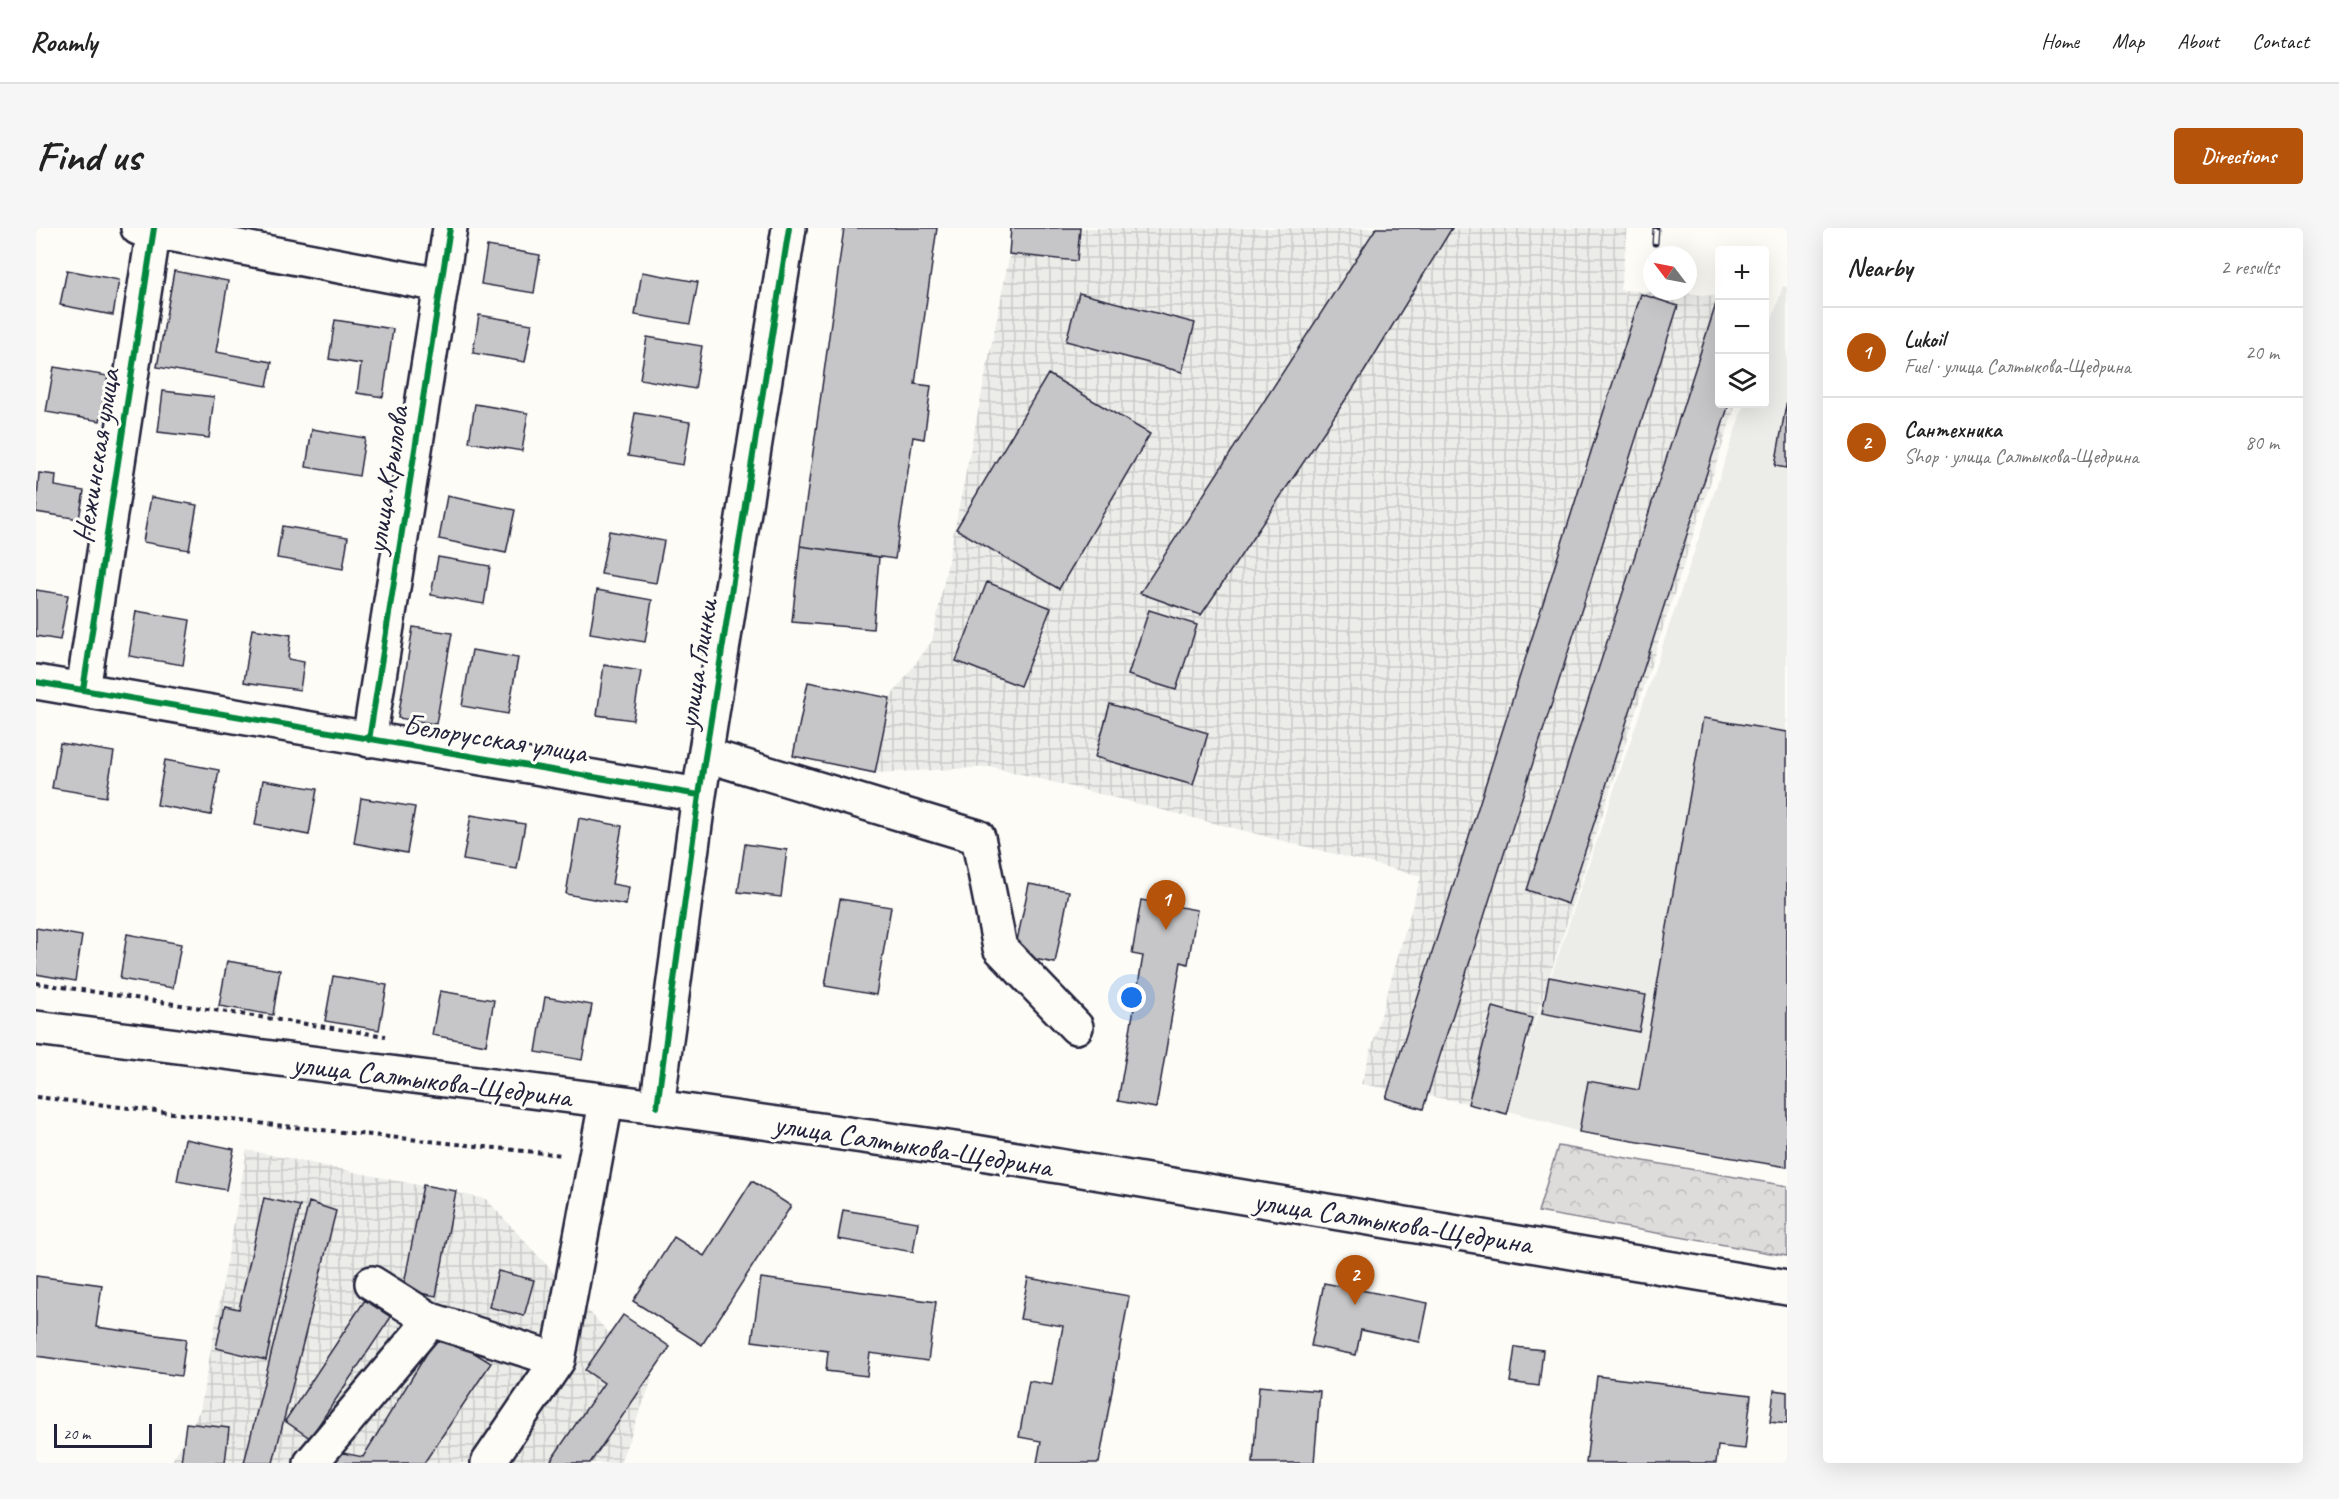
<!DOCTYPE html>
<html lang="en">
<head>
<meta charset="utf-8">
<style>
  body { margin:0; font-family:Caveat,sans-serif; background:#f6f6f6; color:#222 }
  .controls { position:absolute; right:18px; top:18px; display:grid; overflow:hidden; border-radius:6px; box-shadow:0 6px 24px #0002 }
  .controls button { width:54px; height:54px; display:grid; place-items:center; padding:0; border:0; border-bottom:2px solid #e0e0e0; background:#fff; color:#222; font:30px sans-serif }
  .compass { position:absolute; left:1607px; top:18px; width:54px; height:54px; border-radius:50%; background:#fff; box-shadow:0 6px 24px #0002; rotate:302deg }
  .scale { position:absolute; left:18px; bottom:15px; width:98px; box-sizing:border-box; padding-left:6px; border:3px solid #22223b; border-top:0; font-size:16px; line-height:21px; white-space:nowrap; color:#22223b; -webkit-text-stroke:4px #fdfcf7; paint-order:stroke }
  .you { position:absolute; left:1096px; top:770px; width:21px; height:21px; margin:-15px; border:4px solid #fff; border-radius:50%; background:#1a73e8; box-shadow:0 0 0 9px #1a73e833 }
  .badge { display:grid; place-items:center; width:39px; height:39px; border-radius:50%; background:#b45309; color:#fff; font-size:20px; font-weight:700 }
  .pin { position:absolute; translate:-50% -50px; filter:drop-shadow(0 2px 3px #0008) }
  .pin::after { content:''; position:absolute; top:32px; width:21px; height:18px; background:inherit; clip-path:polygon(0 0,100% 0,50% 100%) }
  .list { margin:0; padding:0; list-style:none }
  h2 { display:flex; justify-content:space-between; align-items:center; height:78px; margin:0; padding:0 24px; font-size:26px }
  h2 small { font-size:20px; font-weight:400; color:#767676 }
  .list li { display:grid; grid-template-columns:39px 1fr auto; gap:18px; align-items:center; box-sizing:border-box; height:90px; padding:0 24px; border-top:2px solid #e0e0e0 }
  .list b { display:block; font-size:22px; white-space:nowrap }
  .list p { margin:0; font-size:20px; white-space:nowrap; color:#767676 }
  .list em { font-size:20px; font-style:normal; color:#767676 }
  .icon { flex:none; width:33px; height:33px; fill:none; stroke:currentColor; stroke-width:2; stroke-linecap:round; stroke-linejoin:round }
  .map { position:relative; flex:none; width:1751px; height:1235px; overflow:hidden; border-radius:6px }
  header { display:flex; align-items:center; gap:36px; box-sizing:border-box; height:84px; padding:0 30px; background:#fff; border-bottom:2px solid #e0e0e0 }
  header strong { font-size:28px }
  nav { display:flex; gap:33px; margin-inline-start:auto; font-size:21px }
  .intro { display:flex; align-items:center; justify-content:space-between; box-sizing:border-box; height:144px; padding:0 36px }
  h1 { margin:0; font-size:42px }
  .button { padding:15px 27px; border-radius:6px; background:#b45309; color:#fff; font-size:21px; font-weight:700 }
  main { display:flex; gap:36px; padding:0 36px }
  aside { flex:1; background:#fff; border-radius:6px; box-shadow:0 6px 24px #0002 }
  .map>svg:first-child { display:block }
</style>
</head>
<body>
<header>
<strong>Roamly</strong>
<nav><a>Home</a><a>Map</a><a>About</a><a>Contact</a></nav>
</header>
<div class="intro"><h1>Find us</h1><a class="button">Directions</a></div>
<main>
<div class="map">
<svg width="1751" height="1235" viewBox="0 0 1751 1235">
  <defs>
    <pattern id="industrial-grid" width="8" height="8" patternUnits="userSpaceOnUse" patternTransform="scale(1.5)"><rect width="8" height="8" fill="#ecece9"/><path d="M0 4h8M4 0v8" fill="none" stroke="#cacac9"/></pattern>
    <pattern id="forest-crowns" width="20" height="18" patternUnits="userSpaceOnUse" patternTransform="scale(1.5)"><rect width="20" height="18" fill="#dddcdb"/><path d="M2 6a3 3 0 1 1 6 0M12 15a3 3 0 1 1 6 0" fill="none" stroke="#bdbcbd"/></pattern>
  </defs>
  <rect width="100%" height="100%" fill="#fdfcf7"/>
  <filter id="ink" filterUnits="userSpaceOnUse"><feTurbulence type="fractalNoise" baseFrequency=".0167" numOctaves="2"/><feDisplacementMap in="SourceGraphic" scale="12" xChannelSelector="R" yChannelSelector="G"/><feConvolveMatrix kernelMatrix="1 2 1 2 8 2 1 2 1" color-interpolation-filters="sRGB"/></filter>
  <g filter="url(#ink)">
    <!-- built -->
    <path fill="#ecece9" d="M1747,58L1751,59V939L1543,904L1470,882L1708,176H1728L1729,114Z"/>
    <!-- industrial -->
    <path fill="url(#industrial-grid)" d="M979,0H1592L1584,62L1683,68L1684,176H1700L1470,882L1325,856L1385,648L957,539L839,545L854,470L896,413Z
      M211,922L450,971L616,1152L584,1235H135L164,1182Z"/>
    <!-- forest -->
    <path fill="url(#forest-crowns)" stroke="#807f8b" stroke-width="1.5" d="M1522,918L1751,958V1028L1502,984Z"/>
    <!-- building -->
    <path fill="#c6c6c8" stroke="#22223b" stroke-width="1.5" d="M808,0H901L879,156L895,158L888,211L877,209L859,331L764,318Z
      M975,0H1044L1041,33L973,26Z
      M1340,0H1416L1328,144L1165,387L1104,365Z
      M451,18L504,27L498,65L445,56Z
      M31,42L83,52L77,87L24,77Z
      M138,43L192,53L180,124L236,134L231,158L121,139Z
      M606,44L662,54L654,96L599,87Z
      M1043,65L1159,95L1146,144L1030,113Z
      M1605,66L1642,78L1387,881L1350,870Z
      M1681,73L1684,74V176H1693L1532,676L1491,662Z
      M443,87L496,96L489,134L437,125Z
      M299,92L357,101L347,169L321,165L325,136L293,131Z
      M611,109L666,118L659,161L604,151Z
      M18,139L72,148L64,193L10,184Z
      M1012,146L1114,206L1023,361L920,301Z
      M127,163L178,169L173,210L122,204Z
      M1751,172V240L1739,238Z
      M439,176L492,185L486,223L433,214Z
      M599,185L654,194L647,237L592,228Z
      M276,201L329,210L323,248L270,239Z
      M3,245L20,247L19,258L48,263L43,291L0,284Z
      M411,268L479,282L470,325L403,311Z
      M115,269L161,277L153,322L107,314Z
      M246,298L312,309L307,341L241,330Z
      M573,303L628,313L620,355L565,346Z
      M764,318L843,329L837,401L756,394Z
      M402,329L454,338L448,376L395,367Z
      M951,354L1015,380L984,458L920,433Z
      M0,362L32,367L24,412L0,408Z
      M561,362L616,372L609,414L554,405Z
      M1113,382L1161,397L1140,462L1092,447Z
      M100,383L154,392L147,437L93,428Z
      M377,399L416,405L400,496L362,490Z
      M216,401L255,407L252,431L268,434L264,462L208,454Z
      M436,422L482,430L472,486L426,478Z
      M568,437L605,443L597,492L561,487Z
      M772,454L854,470L839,545L757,528Z
      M1074,476L1172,505L1157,557L1059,529Z
      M1667,490L1751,504V939L1543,904L1552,853L1603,862Z
      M24,515L78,524L70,569L16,560Z
      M129,532L183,542L175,587L121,577Z
      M227,552L281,561L273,607L219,597Z
      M325,570L379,579L371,625L318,615Z
      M435,587L489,596L481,641L427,632Z
      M543,590L586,598L576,656L593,659L590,677L530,666Z
      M709,616L751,622L745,669L702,664Z
      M993,656L1033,663L1019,735L978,727Z
      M804,671L855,679L840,767L789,758Z
      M1105,672L1161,682L1152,736L1145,734L1120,880L1082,873L1107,728L1096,726Z
      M0,700L46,708L39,753L0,746Z
      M91,706L145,716L137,760L84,751Z
      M191,733L244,742L237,787L183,778Z
      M297,748L351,757L343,802L289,793Z
      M1513,749L1610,767L1603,804L1506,785Z
      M404,763L458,772L450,817L396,807Z
      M509,769L556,777L546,832L500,824Z
      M1457,779L1496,790L1471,886L1432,876Z
      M149,911L198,921L190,962L141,953Z
      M716,953L755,978L666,1117L597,1073L638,1009L668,1028Z
      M387,957L420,963L400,1068L367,1062Z
      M228,970L264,978L230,1132L180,1120L189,1078L203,1081Z
      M273,974L300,983L237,1235H208Z
      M807,982L882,994L877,1024L802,1011Z
      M462,1043L498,1052L488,1088L453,1079Z
      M0,1048L66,1057L60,1099L150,1111L145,1148L0,1128Z
      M725,1050L900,1074L892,1133L834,1125L831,1148L790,1143L792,1123L716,1113Z
      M992,1050L1093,1068L1063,1235H1001L1005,1213L983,1209L993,1153L1016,1157L1027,1098L984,1091Z
      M1288,1055L1392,1075L1384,1114L1325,1102L1320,1127L1275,1118Z
      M329,1072L355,1089L274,1210L249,1193Z
      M587,1087L634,1119L554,1235H513L568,1155L549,1142Z
      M404,1104L455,1135L388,1235H298L302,1224L327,1229Z
      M1479,1119L1507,1122L1503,1158L1474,1154Z
      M1561,1148L1715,1167L1709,1221L1682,1218L1680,1235H1550Z
      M1223,1158L1284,1163L1278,1235H1217Z
      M1738,1162L1751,1164V1196L1734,1194Z
      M150,1195L193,1200L189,1235H145Z"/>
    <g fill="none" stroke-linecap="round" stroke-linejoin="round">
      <defs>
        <path id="minor" d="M102,0L404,57
          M0,454L663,567
          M47,462L118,0
          M333,512L414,0
          M670,527L942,609L964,720L1040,799
          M621,879L663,567L753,0
          M336,1055L395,1092
          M275,1235L395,1092L522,1132
          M452,1235L522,1132L570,874"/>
        <path id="major" d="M0,800L621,879L933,923L1751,1060"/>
      </defs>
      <!-- minor casing -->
      <use href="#minor" stroke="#22223b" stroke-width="38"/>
      <!-- major casing -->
      <use href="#major" stroke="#22223b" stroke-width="38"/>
      <!-- path -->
      <path stroke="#22223b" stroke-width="4" stroke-dasharray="4.5 4.5" stroke-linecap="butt" d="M0,755L349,808
        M0,869L248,898L527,927"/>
      <!-- minor -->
      <use href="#minor" stroke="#fdfcf7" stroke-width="33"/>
      <!-- major -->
      <use href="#major" stroke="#fdfcf7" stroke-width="33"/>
      <defs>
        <path id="rail" d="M1619,15L1620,0"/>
      </defs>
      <!-- rail casing -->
      <use href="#rail" stroke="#22223b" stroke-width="7"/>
      <!-- rail -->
      <use href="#rail" stroke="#fdfcf7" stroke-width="4.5" stroke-dasharray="14" stroke-linecap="butt"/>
      <defs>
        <path id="cycleway" d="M0,454L663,567
          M47,462L118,0
          M333,512L414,0
          M621,879L663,567L753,0"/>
      </defs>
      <!-- cycleway casing -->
      <use href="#cycleway" stroke="#fdfcf7" stroke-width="10"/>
      <!-- cycleway -->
      <use href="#cycleway" stroke="#00873e" stroke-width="6"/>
    </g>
  </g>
  <g text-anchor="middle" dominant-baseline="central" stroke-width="6" stroke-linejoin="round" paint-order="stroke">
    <!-- street labels -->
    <g font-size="30" fill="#22223b" stroke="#fdfcf7">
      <text transform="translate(60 228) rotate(-81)">Нежинская улица</text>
      <text transform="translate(351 252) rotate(-81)">улица Крылова</text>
      <text transform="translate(661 436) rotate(-81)">улица Глинки</text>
      <text transform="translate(459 510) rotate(9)">Белорусская улица</text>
      <text transform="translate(396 852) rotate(7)">улица Салтыкова-Щедрина</text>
      <text transform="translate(877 917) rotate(9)">улица Салтыкова-Щедрина</text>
      <text transform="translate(1357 994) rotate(9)">улица Салтыкова-Щедрина</text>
    </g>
  </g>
</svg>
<div class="controls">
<button>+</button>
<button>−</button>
<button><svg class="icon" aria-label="layers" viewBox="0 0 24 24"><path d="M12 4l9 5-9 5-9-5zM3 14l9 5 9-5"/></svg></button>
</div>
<svg class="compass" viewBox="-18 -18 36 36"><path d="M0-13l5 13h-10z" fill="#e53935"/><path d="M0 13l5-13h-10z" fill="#767676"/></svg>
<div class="scale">20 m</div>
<div class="you"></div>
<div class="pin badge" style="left:1130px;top:702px">1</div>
<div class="pin badge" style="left:1319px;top:1077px">2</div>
</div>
<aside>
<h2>Nearby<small>2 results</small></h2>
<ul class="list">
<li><span class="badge">1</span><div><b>Lukoil</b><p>Fuel · улица Салтыкова-Щедрина</p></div><em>20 m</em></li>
<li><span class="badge">2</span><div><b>Сантехника</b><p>Shop · улица Салтыкова-Щедрина</p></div><em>80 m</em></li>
</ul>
</aside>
</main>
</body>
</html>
